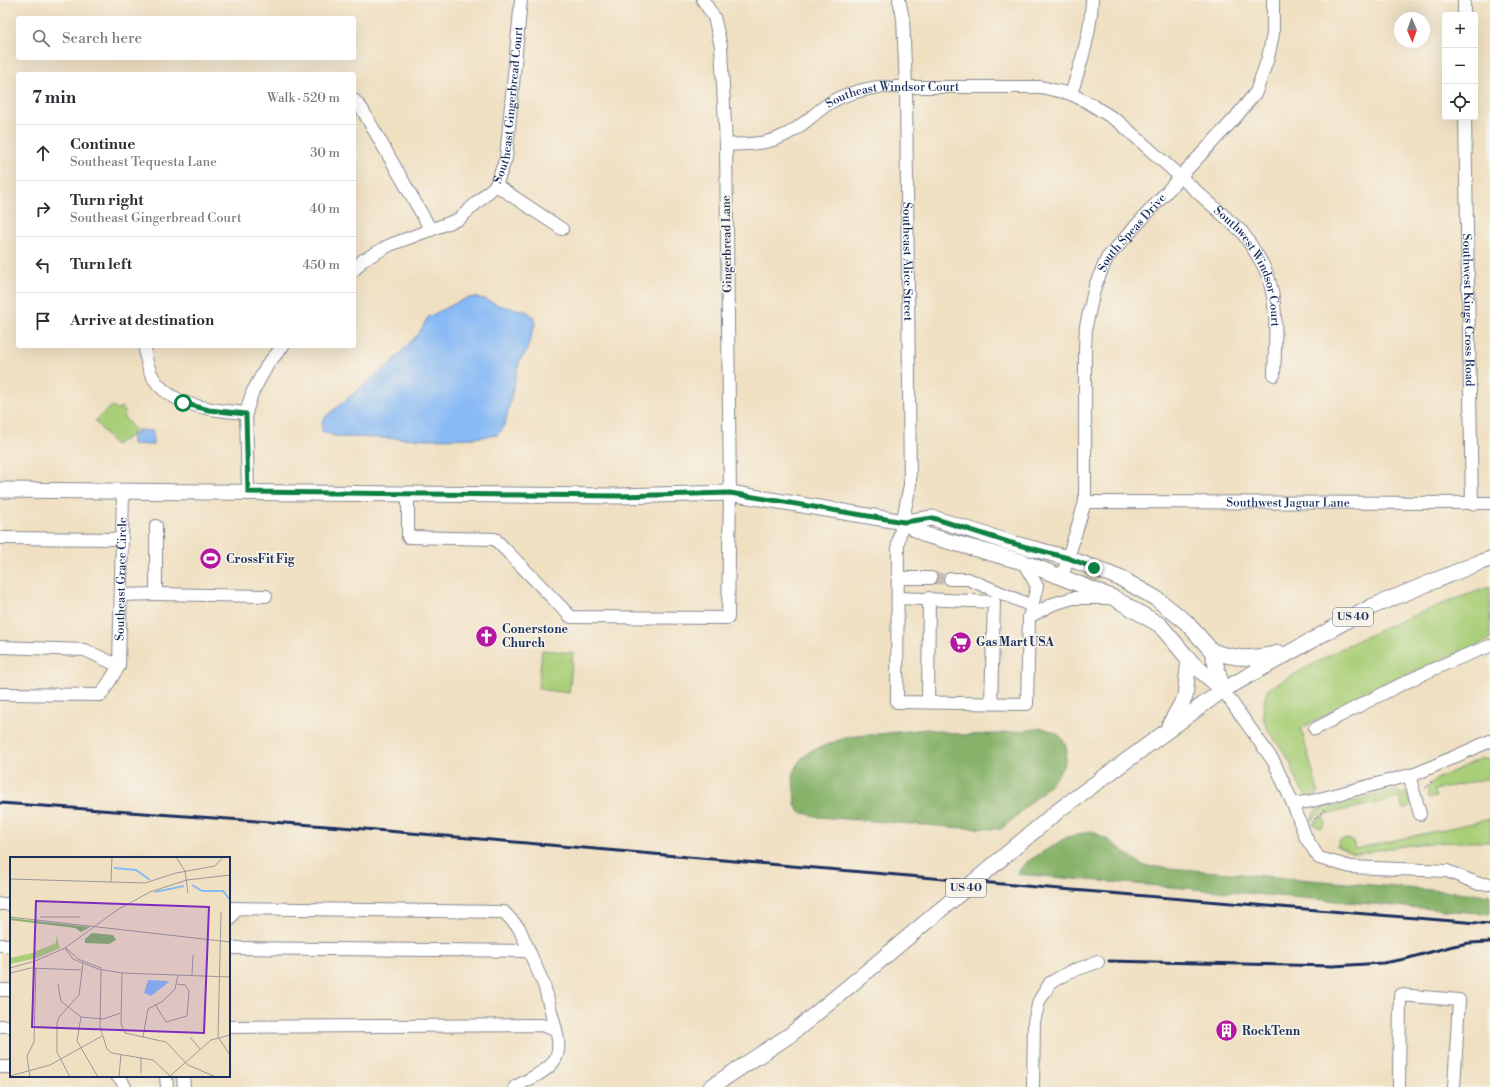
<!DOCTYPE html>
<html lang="en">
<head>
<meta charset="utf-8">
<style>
  body { margin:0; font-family:"Libre Bodoni",serif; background:#f2f2f3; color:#2b2b33 }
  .controls { position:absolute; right:12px; top:12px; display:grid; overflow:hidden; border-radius:4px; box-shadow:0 4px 16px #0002 }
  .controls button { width:36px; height:36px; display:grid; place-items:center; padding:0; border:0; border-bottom:1px solid #e1e1e2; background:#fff; color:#2b2b33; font:20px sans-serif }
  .compass { position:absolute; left:1394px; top:12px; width:36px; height:36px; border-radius:50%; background:#fff; box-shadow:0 4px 16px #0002; rotate:178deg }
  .stop { position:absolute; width:12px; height:12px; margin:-9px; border:3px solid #0b8043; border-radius:50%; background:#fff }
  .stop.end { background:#0b8043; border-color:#fff; box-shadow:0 1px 4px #0008 }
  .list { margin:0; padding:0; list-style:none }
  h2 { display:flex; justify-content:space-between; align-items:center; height:52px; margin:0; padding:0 16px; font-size:17px }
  h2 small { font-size:13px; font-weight:400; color:#7c7c81 }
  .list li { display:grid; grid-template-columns:26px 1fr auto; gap:12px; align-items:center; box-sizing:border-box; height:56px; padding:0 16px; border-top:1px solid #e1e1e2 }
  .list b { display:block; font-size:15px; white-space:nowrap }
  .list p { margin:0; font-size:13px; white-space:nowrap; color:#7c7c81 }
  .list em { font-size:13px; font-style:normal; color:#7c7c81 }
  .icon { flex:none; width:22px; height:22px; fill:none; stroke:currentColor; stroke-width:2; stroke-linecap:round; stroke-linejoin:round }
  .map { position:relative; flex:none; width:1490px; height:1087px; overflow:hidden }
  .search { position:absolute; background:#fff; box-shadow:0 4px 16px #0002; left:16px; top:16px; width:340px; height:44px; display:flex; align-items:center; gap:10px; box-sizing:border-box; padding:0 14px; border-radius:4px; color:#7c7c81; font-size:15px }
  .panel { position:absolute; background:#fff; box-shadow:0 4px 16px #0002; left:16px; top:72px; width:340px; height:276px; border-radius:4px }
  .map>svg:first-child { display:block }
</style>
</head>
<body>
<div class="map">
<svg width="1490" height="1087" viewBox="0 0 1490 1087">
  <rect width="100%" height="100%" fill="#f7f3e8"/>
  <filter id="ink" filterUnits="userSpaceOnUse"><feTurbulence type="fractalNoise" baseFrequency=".025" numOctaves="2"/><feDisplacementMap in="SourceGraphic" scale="8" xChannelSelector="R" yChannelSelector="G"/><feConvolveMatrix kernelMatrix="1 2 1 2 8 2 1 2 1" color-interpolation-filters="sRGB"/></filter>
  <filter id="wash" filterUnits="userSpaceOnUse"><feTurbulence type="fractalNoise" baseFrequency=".012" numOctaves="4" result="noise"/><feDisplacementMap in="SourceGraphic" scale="16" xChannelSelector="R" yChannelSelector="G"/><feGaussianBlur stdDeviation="0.9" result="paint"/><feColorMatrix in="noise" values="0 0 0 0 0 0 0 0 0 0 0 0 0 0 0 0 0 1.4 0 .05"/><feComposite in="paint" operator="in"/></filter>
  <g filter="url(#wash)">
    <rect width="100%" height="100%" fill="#f0e0c2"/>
    <!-- green -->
    <path fill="#aacf79" stroke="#627f6c" d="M112,406L117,410L121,407L126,413L123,416L135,430L132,435L115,445L95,421Z
      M1490,587V640L1446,658L1390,682L1301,728L1318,791L1317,794L1307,797C1296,785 1294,768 1286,755C1279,744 1267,733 1264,720C1262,709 1264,699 1268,689C1297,673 1325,657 1354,642C1398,621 1444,602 1490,587Z
      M542,650L573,653L569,693L538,689Z
      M1481,758L1490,760V778L1435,790L1436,797L1429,799C1427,792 1427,786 1433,781Z
      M1392,791L1398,792L1403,794L1405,792C1409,797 1412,802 1409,808L1405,809L1403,808L1399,798L1323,815L1325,825L1322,828L1318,827L1313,824L1329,808Z
      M1329,805L1312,820C1312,809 1320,807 1329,805Z
      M1490,819V842C1443,841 1404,844 1358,854L1351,853L1337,846L1340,840L1348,839L1353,841L1355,849Z"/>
    <!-- forest -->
    <path fill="#87b269" stroke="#517064" d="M1043,728C1048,730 1056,732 1060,736C1082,759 1045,790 1029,804C1020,813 1011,821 1001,829L964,828L819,817L800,812L795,805L793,775L800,760L810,751L848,737L927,729L964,735L997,734Z
      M1092,831L1108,840L1144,866L1490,895V914L1017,874L1025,863L1067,837Z"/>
    <!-- water -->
    <path fill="#88baf5" stroke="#5274aa" d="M474,297L485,299L498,305L526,311L534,317L535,324L526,352L519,362L506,420L502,430L497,435L473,438L434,439L339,437L326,433L322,431V426L323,419L391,363L419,333L428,317L462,300Z
      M137,430L153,431V445L132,444V435L137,434Z"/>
  </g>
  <g filter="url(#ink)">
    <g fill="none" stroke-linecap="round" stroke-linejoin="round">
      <!-- minor-tunnel -->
      <path stroke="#c5bdae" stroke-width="12" stroke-dasharray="12 6" stroke-linecap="butt" d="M931,578L950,579"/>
      <defs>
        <g id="minor">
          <path id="s1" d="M899,0L903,18L906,87L910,485L898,543L897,702L1027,704L1029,617L1032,606L968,579H950"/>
          <path d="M1464,0V15"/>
          <path d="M1071,94C1081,63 1091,33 1092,0"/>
          <path d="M354,100L362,109L431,230"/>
          <path id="s2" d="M1465,117L1472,504"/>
          <path id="s3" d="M726,145C745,144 765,145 783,136C801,128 813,114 828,104C843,94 860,90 878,87H1041L1071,94L1089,103L1119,122L1242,232C1251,245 1261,259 1267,274C1279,306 1275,342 1274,375"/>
          <path d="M496,185L562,229"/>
          <path id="s4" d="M354,270L363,260L390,245L459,219L496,185L506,158L521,0"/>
          <path d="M145,346C146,404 201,409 246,413"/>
          <path d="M248,492L246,413L252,393L268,364L283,346"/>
          <path d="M408,494V537L495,539L571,617L728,618L730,493L726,145L721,46L714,17L703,0"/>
          <path id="s5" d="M1085,502L1490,503"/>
          <path d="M0,538L122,539"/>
          <path d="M1023,562L1037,586L1032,606"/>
          <path d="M898,578H931"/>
          <path id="s6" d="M1062,578L1085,502V349L1086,326L1095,286L1107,258L1180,177L1235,118L1256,92L1268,58L1273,34V0"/>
          <path d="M156,594L266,596"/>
          <path d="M121,595L156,594V526"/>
          <path d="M899,598L994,602L991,703"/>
          <path d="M1029,617L1053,604L1073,598H1110"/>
          <path d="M0,647L85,650L119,666"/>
          <path id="s7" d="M119,666L123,492"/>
          <path d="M1223,690L1274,762L1293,804L1306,838L1319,858L1351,867L1447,871L1479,884H1490"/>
          <path d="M0,694L101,695L119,666"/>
          <path d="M928,702L929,598"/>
          <path d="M1315,729C1372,699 1429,668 1490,646"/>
          <path d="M1409,775L1420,814"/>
          <path d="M1293,804L1312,801L1418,773L1490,741"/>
          <path d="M0,904H11"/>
          <path d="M229,908L504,912L519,928L529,951L544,985L556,1030"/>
          <path d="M229,920L237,908"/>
          <path d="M0,945H11"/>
          <path d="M229,948L529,951"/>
          <path d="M0,990H11"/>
          <path d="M0,1026H11"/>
          <path d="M229,1027L541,1025L556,1030C567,1067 540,1072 515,1087"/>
          <path d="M0,1067H11"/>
          <path d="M117,1076L121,1079L125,1087"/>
          <path d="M166,1076L167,1087"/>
          <path d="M183,1076L184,1087"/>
          <path d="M1033,1087L1034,1022L1039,1001L1050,983L1069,972L1098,962"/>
          <path d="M1399,1087L1400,995L1459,1000L1454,1087"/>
        </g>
        <path id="major" d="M0,490L619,496L730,493L904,522L933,518L1008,542L1068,558L1122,579L1157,599L1186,622L1212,651L1223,690
          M904,522L926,535L1023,562L1114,598L1160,625L1191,662L1223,690
          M1212,651C1237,660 1254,659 1279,653
          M1169,726L1185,697L1189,659
          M711,1087L790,1035L876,964L1059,810L1223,690L1371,607L1478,563L1490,559"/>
      </defs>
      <!-- minor casing -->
      <use href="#minor" stroke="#868890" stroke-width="14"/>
      <!-- major casing -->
      <use href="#major" stroke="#868890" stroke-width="17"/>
      <!-- path -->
      <path stroke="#868890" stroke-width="2.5" stroke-dasharray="1 3" stroke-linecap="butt" d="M1426,787L1427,788L1432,781
        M1312,822L1324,810"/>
      <!-- minor -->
      <use href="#minor" stroke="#fff" stroke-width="12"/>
      <!-- major -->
      <use href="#major" stroke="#fff" stroke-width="15"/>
      <!-- rail -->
      <path stroke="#1b2f5e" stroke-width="3" d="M0,803L341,827L1048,888L1490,924
        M1109,961L1333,966L1383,963L1405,959L1453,946L1469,943L1490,942"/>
    </g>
  </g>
  <g fill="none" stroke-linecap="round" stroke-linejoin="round" filter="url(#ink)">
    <!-- route -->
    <path stroke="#0b8043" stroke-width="5" d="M183,403L209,410L246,414L248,492L619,496L730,493L904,522L933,518L1008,542L1068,558L1094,568"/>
  </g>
  <!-- icons -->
  <defs>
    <symbol id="stadium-disc" viewBox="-11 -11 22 22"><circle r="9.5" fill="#b5179e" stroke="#f7f3e8"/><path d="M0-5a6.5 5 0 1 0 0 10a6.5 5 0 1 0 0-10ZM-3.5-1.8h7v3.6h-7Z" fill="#fff"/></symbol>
    <symbol id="church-disc" viewBox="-11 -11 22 22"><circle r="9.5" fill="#b5179e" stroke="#f7f3e8"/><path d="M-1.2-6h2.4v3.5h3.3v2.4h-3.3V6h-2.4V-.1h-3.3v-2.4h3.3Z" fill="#fff"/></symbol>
    <symbol id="supermarket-disc" viewBox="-11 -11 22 22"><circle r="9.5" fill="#b5179e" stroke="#f7f3e8"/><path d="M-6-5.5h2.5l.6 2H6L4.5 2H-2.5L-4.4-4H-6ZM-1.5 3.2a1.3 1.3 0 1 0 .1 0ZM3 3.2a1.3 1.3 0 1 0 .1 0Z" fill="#fff"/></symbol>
    <symbol id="building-disc" viewBox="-11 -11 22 22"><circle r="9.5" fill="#b5179e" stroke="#f7f3e8"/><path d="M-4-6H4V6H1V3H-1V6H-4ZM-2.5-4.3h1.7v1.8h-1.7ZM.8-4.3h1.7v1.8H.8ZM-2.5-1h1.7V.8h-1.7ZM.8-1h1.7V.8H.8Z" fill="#fff"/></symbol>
  </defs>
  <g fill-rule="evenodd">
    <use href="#stadium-disc" x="198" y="546" width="25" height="25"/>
    <use href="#church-disc" x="474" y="624" width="25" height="25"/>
    <use href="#supermarket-disc" x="948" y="630" width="25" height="25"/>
    <use href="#building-disc" x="1214" y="1018" width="25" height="25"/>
  </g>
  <g text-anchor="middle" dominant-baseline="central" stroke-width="3.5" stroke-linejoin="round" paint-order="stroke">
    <!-- shield labels -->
    <g fill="#f7f3e8" stroke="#5d6a87" stroke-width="1">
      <rect x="1333" y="608" width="40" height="18" rx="3"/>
      <rect x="946" y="879" width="40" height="18" rx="3"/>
    </g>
    <g font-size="11" font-weight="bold" fill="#1b2f5e">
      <text x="1353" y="617">US 40</text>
      <text x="966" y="888">US 40</text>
    </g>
    <!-- street labels -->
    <g font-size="12" fill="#1b2f5e" stroke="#f7f3e8">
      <text stroke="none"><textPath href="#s3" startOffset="180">Southeast Windsor Court</textPath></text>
      <text stroke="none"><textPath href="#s4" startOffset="250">Southeast Gingerbread Court</textPath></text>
      <text stroke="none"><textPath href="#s6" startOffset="362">South Speas Drive</textPath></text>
      <text transform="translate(727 244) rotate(-91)">Gingerbread Lane</text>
      <text stroke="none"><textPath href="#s1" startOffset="262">Southeast Alice Street</textPath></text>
      <text stroke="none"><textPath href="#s3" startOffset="615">Southwest Windsor Court</textPath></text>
      <text stroke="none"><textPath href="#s2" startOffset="193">Southwest Kings Cross Road</textPath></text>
      <text stroke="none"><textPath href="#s5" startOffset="203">Southwest Jaguar Lane</textPath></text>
      <text stroke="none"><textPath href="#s7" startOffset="87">Southeast Grace Circle</textPath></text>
    </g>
    <!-- poi labels -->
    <g font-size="12" font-weight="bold" fill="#1b2f5e" stroke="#f7f3e8" text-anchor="start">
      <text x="226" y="559">CrossFit Fig</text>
      <text x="502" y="629">Conerstone<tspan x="502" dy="14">Church</tspan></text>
      <text x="976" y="642">Gas Mart USA</text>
      <text x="1242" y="1031">RockTenn</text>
    </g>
  </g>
  <!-- overview -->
  <g transform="translate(10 857)">
    <rect width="220" height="220" fill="#f0e0c2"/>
    <path d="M46,78L50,91L27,101L0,107V101L22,96L46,86Z" fill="#aacf79"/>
    <path d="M0,61L8,62L80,70L71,75L65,71L0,63ZM82,76L103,78L106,83L99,87L75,86V82Z" fill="#87b269"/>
    <path d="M138,123L157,124L159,125L141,139L134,136Z" fill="#88baf5"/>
    <path fill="none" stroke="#88baf5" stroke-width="2" d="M104,11L126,13L140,23M182,28L192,34H213L220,43M145,35L174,29"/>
    <path fill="none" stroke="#9b999a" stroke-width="1" d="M166,0L175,14L178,36M0,22L135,26L166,16L205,9L213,0M101,25L102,0M211,55L208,180L220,198M0,60L220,85M30,60H70M55,91L63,102L88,112L112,116L220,120M56,91L68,102L91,111M0,111L25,104L55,91L107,53L140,35L177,23L220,18M91,113L90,170L97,192L102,196L143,203L160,219M0,116L21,111L71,113M112,116L111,167L115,176L156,185L178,208L206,220M182,118L183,98M48,127L51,144L71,160L93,162L111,156M145,147L156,165L177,159L179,134L175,128L167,127M71,160L67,184L88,220M133,180L138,152L153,144L165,132L168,118M180,180L190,192M131,216V200M0,219L40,208L92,179M20,220L17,199L24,185L26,111M60,220L47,195V166L49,160L69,138L73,106M109,220L111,197M159,220L201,183L220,178"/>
    <path fill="#7b2cbf" fill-opacity="0.15" stroke="#7b2cbf" stroke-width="2" d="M26,44L199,50L194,176L22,170Z"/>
    <rect width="220" height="220" fill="none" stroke="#1b2f5e" stroke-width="2"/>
  </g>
</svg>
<div class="controls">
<button>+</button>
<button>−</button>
<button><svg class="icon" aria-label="locate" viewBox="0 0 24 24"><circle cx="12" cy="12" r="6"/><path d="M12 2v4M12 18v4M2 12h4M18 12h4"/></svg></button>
</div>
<svg class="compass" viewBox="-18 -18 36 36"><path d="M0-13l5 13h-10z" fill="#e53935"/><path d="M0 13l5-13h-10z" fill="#7c7c81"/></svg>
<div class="stop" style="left:183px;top:403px"></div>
<div class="stop end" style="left:1094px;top:568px"></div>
<div class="search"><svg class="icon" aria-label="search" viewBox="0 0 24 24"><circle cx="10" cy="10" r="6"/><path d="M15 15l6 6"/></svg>Search here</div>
<section class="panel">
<h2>7 min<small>Walk · 520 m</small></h2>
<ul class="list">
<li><svg class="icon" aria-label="ahead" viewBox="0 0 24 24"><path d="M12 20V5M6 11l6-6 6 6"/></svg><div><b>Continue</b><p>Southeast Tequesta Lane</p></div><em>30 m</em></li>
<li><svg class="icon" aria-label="right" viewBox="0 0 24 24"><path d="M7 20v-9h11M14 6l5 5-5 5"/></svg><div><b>Turn right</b><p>Southeast Gingerbread Court</p></div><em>40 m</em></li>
<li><svg class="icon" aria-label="left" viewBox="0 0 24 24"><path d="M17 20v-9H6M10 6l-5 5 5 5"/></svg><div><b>Turn left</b></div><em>450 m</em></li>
<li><svg class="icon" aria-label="arrive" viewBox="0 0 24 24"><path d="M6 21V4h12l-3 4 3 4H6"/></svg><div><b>Arrive at destination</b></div></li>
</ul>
</section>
</div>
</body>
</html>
